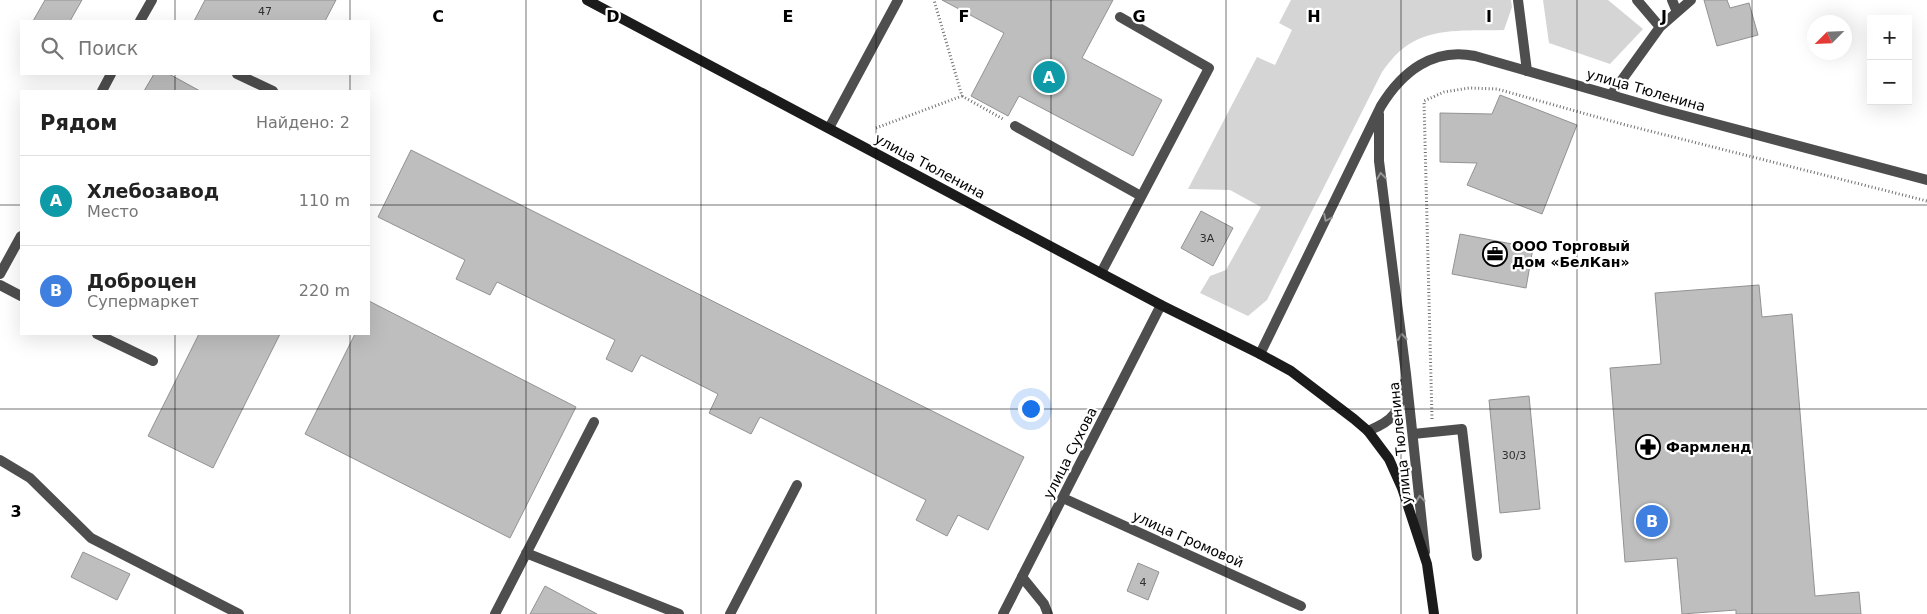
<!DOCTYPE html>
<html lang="ru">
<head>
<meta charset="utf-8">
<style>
  body { margin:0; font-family:"DejaVu Sans",sans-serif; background:#f6f6f6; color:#222 }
  .controls { position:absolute; right:15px; top:15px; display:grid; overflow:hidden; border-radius:0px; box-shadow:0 5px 20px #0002 }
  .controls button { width:45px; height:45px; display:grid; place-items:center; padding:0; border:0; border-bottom:1px solid #e0e0e0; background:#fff; color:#222; font:25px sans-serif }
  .compass { position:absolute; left:1807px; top:15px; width:45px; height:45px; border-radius:50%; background:#fff; box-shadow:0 5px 20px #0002; rotate:246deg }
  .you { position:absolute; left:1030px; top:408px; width:18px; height:18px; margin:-12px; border:4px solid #fff; border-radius:50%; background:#1a73e8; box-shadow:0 0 0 8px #1a73e833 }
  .badge { display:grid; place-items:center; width:32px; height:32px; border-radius:50%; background:#0b8043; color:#fff; font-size:16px; font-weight:700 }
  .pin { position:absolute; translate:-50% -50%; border:2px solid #fff; box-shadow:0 1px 5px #0006 }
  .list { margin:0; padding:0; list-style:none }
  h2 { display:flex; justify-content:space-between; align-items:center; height:65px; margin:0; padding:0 20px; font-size:21px }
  h2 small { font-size:16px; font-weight:400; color:#767676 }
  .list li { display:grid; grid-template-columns:32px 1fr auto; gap:15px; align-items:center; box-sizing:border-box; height:90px; padding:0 20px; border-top:1px solid #e0e0e0 }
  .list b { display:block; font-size:19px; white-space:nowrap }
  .list p { margin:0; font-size:16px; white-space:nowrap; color:#767676 }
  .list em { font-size:16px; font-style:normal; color:#767676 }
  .icon { flex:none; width:28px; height:28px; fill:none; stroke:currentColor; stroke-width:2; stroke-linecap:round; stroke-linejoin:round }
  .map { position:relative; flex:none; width:1927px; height:614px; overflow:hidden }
  .search { position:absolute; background:#fff; box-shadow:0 5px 20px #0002; left:20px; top:20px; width:350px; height:55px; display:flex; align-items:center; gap:12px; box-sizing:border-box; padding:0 18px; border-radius:0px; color:#767676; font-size:19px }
  .panel { position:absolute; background:#fff; box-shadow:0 5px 20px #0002; left:20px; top:90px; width:350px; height:245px; border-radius:0px }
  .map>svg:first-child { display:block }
</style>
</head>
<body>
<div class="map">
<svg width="1927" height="614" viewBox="0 0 1927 614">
  <rect width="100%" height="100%" fill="#fff"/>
  <!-- green -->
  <path fill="#d5d5d5" d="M1291,0H1511L1512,7L1504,30C1469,31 1427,26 1400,51C1393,57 1387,65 1382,72L1267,300L1248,316L1200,293L1210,276L1226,270L1261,207L1230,190L1188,189L1257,57L1275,65L1292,30L1279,23Z
    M1543,0H1608L1643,29L1610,64L1549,43Z"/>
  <!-- building -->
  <path fill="#bebebe" stroke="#929292" d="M45,0H82L70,21H33Z
    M205,0H336L325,21H194Z
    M942,0H1113L1082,58L1162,100L1133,156L1019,96L1008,116L971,96L1004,33Z
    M1704,0H1727L1730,8L1749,3L1758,35L1717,46Z
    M154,74H169L200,91H144Z
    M1500,95L1577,125L1542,214L1467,185L1477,163L1440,162V113L1492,114Z
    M411,150L1024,457L988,530L958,515L947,536L916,520L926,500L760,417L751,434L709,413L718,394L641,355L632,372L606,359L615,340L497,282L490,295L456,279L465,260L378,217Z
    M1201,211L1233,228L1213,266L1181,248Z
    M1460,234L1533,248L1526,288L1452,274Z
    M1759,285L1762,317L1792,314L1815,596L1859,592L1861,614H1736V610L1682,614L1677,558L1625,562L1610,368L1661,364L1655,293Z
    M369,301L576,407L510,538L305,434L355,334H369Z
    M199,334H280L213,468L148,436Z
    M1529,396L1540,509L1500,513L1489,400Z
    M83,552L130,574L117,600L71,577Z
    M1138,563L1159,572L1148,600L1127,591Z
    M545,586L597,614H530Z"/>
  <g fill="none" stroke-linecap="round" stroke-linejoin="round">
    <!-- path -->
    <path stroke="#707070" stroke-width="3" stroke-dasharray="1 2.5" stroke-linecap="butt" d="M962,96L1003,119
      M876,128L962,96L934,0
      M1432,419L1424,101L1444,92L1469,88L1497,89L1622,124L1927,201"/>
    <!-- service -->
    <path stroke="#4e4e4e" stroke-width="10" d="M1637,0L1660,27
      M1672,0L1677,12
      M237,74L273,91
      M1611,95L1660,27L1691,0
      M1015,126L1141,196
      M829,128L898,0
      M1101,273L1209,68L1120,17
      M0,285L21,296
      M97,334L153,361
      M1413,434L1462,429L1477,556
      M0,460L30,478L91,538L239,614
      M526,553L679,614
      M1022,577L1044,604L1048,614
      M495,614L594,422
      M730,614L797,485"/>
    <!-- minor -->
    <path stroke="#4e4e4e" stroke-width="10" d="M1518,0L1527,71
      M140,21L152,0
      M102,91L111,74
      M0,274L21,236
      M1063,498L1301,606
      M1003,614L1161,305"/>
    <!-- tertiary -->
    <path stroke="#4e4e4e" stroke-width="10" d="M1379,114V161L1406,374L1425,552
      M1260,354L1381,106C1402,72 1433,47 1475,56L1663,110L1927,180
      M1368,431C1397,419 1398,412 1405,382"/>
    <!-- secondary -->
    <path stroke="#1b1b1b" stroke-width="10" d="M587,0L1161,305L1260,354L1291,371L1354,419L1368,431L1389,459L1402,488L1427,564L1434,614"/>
  </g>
  <!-- one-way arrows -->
  <defs><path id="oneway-chevron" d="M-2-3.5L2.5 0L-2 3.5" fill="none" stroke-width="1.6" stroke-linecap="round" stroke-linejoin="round" transform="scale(1.25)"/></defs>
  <g stroke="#959595">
    <use href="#oneway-chevron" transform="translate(1381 176) rotate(-97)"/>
    <use href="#oneway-chevron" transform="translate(1327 218) rotate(116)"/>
    <use href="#oneway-chevron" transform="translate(1402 337) rotate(-97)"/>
    <use href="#oneway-chevron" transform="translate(1420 499) rotate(-96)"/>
  </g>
  <!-- grid -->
  <path fill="none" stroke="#000" stroke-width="1" stroke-opacity="0.55" d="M175,0V21M350,0V21M526,0V614M701,0V614M876,0V614M1051,0V614M1226,0V614M1401,0V614M1577,0V614M1752,0V614M175,74V91M350,74V91M0,205H21M369,205H1927M175,334V614M350,334V614M0,409H1927"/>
  <!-- icons -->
  <defs>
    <symbol id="office-ring" viewBox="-11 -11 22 22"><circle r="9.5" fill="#fff" stroke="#000" stroke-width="1.5"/><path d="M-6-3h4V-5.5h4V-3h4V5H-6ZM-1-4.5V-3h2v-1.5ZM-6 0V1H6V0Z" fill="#000"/></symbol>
    <symbol id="pharmacy-ring" viewBox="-11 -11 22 22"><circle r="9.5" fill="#fff" stroke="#000" stroke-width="1.5"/><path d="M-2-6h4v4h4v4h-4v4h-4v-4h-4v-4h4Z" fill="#000"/></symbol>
  </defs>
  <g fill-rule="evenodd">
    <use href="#office-ring" x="1481" y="240" width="28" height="28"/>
    <use href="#pharmacy-ring" x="1634" y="433" width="28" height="28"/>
  </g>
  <g text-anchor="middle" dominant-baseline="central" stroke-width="4.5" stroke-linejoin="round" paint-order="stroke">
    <!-- number labels -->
    <g font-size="11" fill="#303030">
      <text x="265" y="11">47</text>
      <text x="1207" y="238">3А</text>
      <text x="1514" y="455">30/3</text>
      <text x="1143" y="582">4</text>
    </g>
    <!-- street labels -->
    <g font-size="14" fill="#000" stroke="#fff">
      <text transform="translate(1646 90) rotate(16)">улица Тюленина</text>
      <text transform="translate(930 166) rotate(28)">улица Тюленина</text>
      <text transform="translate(1400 443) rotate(-96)">улица Тюленина</text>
      <text transform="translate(1070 453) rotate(-63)">улица Сухова</text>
      <text transform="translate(1188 539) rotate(24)">улица Громовой</text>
    </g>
    <!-- poi labels -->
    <g font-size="14" font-weight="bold" fill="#000" stroke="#fff" text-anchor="start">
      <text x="1512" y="246">ООО Торговый<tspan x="1512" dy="16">Дом «БелКан»</tspan></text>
      <text x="1666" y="447">Фармленд</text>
    </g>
  </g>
  <g font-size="16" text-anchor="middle" font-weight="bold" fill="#000" stroke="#fff" stroke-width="4.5" stroke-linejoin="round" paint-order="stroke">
    <text x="438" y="22">C</text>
    <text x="613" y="22">D</text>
    <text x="788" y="22">E</text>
    <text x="964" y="22">F</text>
    <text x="1139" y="22">G</text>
    <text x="1314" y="22">H</text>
    <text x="1489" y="22">I</text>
    <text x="1664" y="22">J</text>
    <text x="16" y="517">3</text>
  </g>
</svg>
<div class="controls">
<button>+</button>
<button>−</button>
</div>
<svg class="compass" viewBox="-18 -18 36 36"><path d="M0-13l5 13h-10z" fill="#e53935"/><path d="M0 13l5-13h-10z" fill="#767676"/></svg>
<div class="you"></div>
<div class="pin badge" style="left:1049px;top:77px;background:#0f9aa8">A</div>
<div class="pin badge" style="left:1652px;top:521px;background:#3f7fe0">B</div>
<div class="search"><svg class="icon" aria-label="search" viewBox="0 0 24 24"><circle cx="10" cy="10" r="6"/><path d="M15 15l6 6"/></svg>Поиск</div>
<section class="panel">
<h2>Рядом<small>Найдено: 2</small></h2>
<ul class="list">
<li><span class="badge" style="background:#0f9aa8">A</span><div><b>Хлебозавод</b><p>Место</p></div><em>110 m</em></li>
<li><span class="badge" style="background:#3f7fe0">B</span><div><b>Доброцен</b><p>Супермаркет</p></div><em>220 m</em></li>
</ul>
</section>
</div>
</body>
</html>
